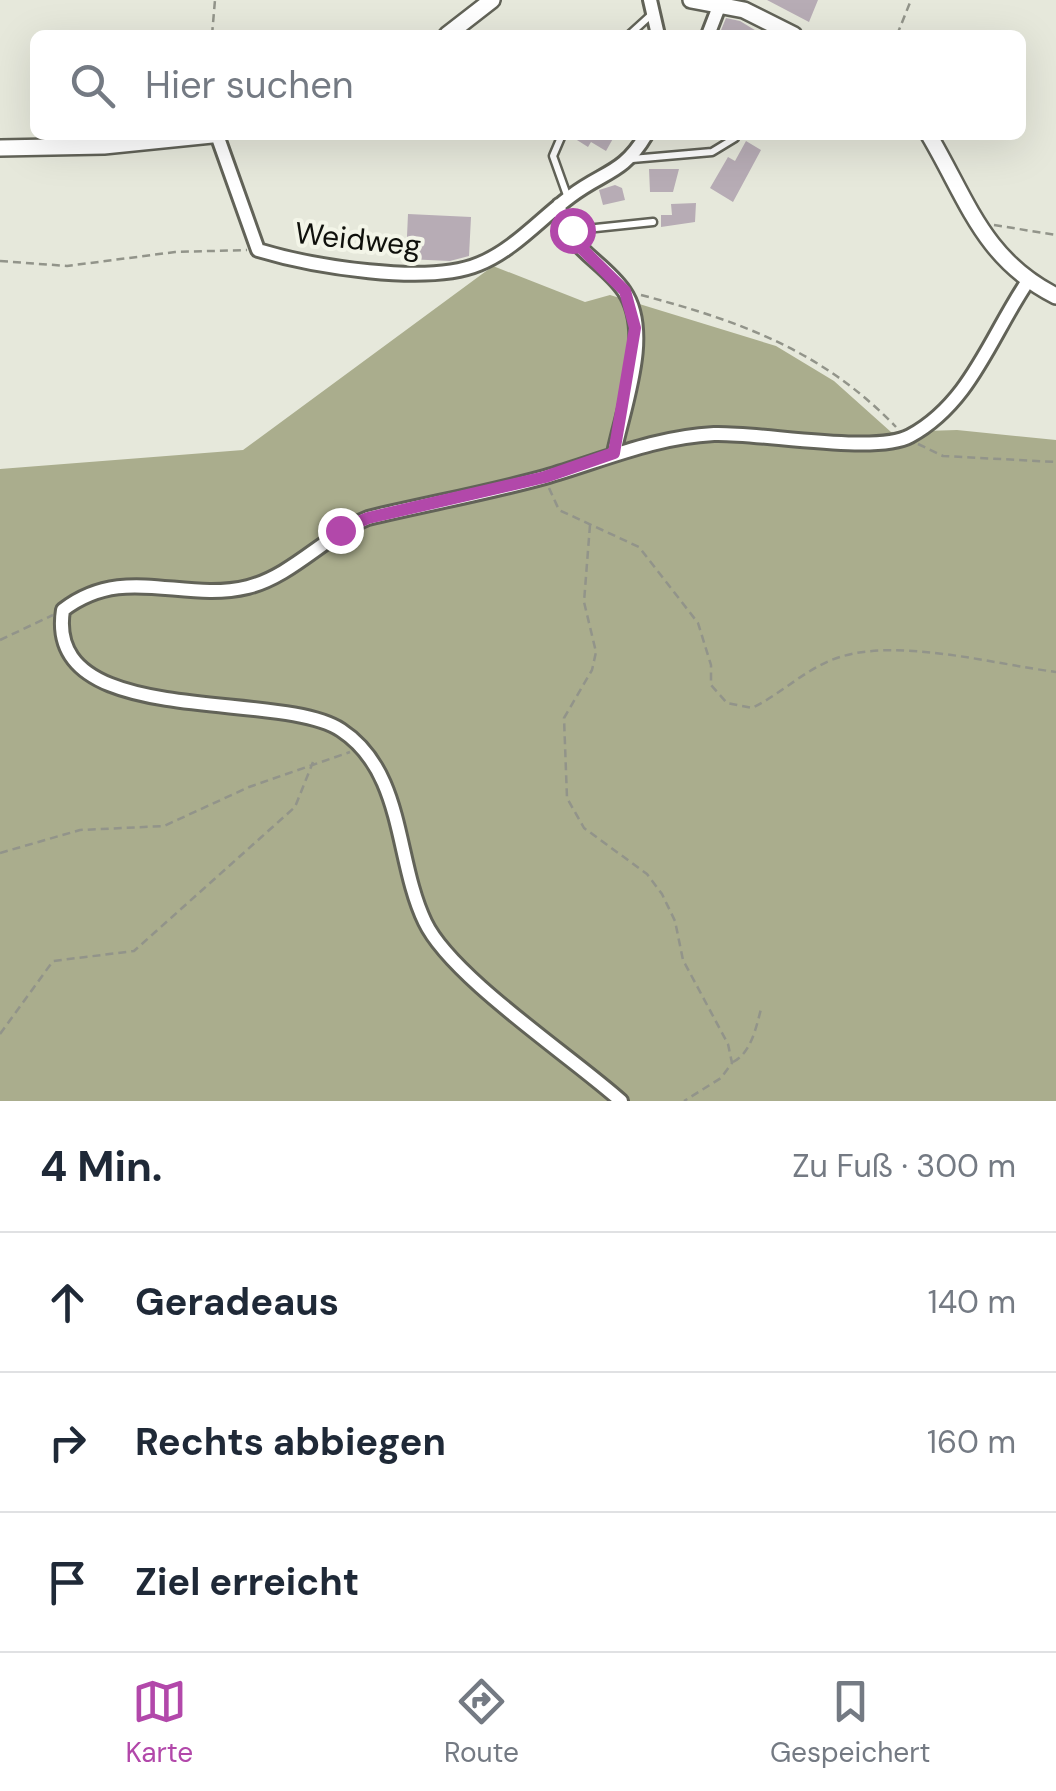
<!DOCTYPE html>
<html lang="de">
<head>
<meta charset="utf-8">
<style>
  body { margin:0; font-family:"DM Sans",sans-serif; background:#f2f2f3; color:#1f2937 }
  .stop { position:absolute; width:30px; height:30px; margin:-22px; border:8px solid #b248aa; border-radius:50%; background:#fff }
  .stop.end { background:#b248aa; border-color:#fff; box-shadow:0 2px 10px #0008 }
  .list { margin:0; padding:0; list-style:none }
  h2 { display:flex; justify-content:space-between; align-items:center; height:130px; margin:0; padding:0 40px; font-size:42px }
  h2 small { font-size:32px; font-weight:400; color:#747a83 }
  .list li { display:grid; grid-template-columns:65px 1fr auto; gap:30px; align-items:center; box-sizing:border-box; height:140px; padding:0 40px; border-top:2px solid #e0e1e3 }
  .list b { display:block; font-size:38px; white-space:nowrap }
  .list em { font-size:32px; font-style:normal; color:#747a83 }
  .icon { flex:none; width:55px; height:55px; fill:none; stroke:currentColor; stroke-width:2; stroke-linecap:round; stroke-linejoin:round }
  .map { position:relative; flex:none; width:1056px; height:1101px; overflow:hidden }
  .search { position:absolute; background:#fff; box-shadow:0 10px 40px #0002; left:30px; right:30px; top:30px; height:110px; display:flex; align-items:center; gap:25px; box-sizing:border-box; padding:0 35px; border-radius:15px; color:#747a83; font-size:38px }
  .sheet { height:550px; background:#fff }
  nav { display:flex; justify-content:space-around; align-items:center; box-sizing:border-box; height:140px; border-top:2px solid #e0e1e3; background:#fff; font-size:28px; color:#747a83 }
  nav a { display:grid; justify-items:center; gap:5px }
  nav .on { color:#b248aa }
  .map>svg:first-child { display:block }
</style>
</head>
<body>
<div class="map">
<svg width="1056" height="1101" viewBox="0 0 1056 1101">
  <rect width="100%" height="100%" fill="#e6e8db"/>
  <!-- forest -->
  <path fill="#aaad8d" d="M493,266L585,302L610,295L776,346L834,381L891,432L957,430L1056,440V1101H0V469L243,450Z"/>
  <!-- building -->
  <path fill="#b7acb5" d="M767,0H818L809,22Z
    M726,18L740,21L763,35H719Z
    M569,135H615L606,151L591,142L588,147Z
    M746,141L761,150L733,202L710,188L728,157L735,161Z
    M649,169H679L673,192H650Z
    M615,185L622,188L625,200L603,205L599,190Z
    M696,203L695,222L661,227V215H672L671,204Z
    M408,214L471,217L469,256L450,261L406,259Z"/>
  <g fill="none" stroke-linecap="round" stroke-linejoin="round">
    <defs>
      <path id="service" d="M629,35L651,15
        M562,135L553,156L568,198
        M632,159L712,152L735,138
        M567,231L653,222"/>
      <path id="minor" d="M650,0L658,35
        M708,35L720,4
        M217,135L258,250C311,266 427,286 479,264C514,250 541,218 571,196C604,171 623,174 646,135
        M559,205C562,246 603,260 624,291C653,333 623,408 614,453
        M621,1101C571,1056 451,977 425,922C395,860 405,772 341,730C277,688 44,731 63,610C124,563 182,603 248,587C292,576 326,535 368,518C426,504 487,493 545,477C601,461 654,437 714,434C758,432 875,455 910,436C971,403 991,335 1028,281"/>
      <path id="tertiary" d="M691,0L744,10L794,35
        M447,35L492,0
        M929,135C968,201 983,259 1056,296
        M0,148L104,146L212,135"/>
    </defs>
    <!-- service casing -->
    <use href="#service" stroke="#626358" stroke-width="11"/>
    <!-- minor casing -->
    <use href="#minor" stroke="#626358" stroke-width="18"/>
    <!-- tertiary casing -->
    <use href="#tertiary" stroke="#626358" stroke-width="20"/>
    <!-- path -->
    <path stroke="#92948a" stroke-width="2.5" stroke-dasharray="8 5" stroke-linecap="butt" d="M212,35L215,0
      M897,35L911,0
      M994,225L1056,235
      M0,261L67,266L175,252L247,250
      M641,295C740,321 823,351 896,427
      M918,444L943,456L1056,462
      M549,488L559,510L639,547L698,623L711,665V685L727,703L752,708C783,693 807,667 840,657C899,638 994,664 1056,672
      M590,525L584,602L596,652L592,670L564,718L567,798L584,828L647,874L662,894L675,921L683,960L728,1044L732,1063L721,1078L684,1101
      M0,640L53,615
      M0,853L80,830L164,826L249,787L350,752
      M0,1034L53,961L134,951L295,807L313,762
      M733,1062C751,1053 756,1028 761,1009"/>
    <!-- service -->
    <use href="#service" stroke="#fff" stroke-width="6"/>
    <!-- minor -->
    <use href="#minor" stroke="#fff" stroke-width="12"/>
    <!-- tertiary -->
    <use href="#tertiary" stroke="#fff" stroke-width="15"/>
  </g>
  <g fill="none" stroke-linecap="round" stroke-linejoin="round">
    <!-- route -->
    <path stroke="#b248aa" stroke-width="12" d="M340,530L368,518L545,477L614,453L635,328L625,291L565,232L572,230"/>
  </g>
  <g text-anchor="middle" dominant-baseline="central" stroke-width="8" stroke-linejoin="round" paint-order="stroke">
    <!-- street labels -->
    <g font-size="30" fill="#0f100b" stroke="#f3f5e8">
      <text transform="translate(358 239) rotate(6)">Weidweg</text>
    </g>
  </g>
</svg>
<div class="stop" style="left:572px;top:230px"></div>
<div class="stop end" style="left:340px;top:530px"></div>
<div class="search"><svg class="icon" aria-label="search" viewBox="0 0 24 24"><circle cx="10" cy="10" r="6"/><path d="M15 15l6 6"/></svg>Hier suchen</div>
</div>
<section class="sheet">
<h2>4 Min.<small>Zu Fuß · 300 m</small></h2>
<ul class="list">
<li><svg class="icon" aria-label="ahead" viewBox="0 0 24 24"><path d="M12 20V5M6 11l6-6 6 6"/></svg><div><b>Geradeaus</b></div><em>140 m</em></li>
<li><svg class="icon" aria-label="right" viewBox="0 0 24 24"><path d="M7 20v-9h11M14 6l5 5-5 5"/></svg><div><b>Rechts abbiegen</b></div><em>160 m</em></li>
<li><svg class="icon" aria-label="arrive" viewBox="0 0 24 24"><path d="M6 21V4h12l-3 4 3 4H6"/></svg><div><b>Ziel erreicht</b></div></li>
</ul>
</section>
<nav>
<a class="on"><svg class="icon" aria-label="map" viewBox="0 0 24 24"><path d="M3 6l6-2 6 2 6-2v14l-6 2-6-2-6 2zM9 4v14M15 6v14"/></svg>Karte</a>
<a><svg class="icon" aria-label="directions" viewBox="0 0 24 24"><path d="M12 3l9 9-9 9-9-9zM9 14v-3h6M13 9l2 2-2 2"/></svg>Route</a>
<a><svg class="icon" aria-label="saved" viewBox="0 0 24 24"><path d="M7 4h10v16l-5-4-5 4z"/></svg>Gespeichert</a>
</nav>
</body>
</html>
